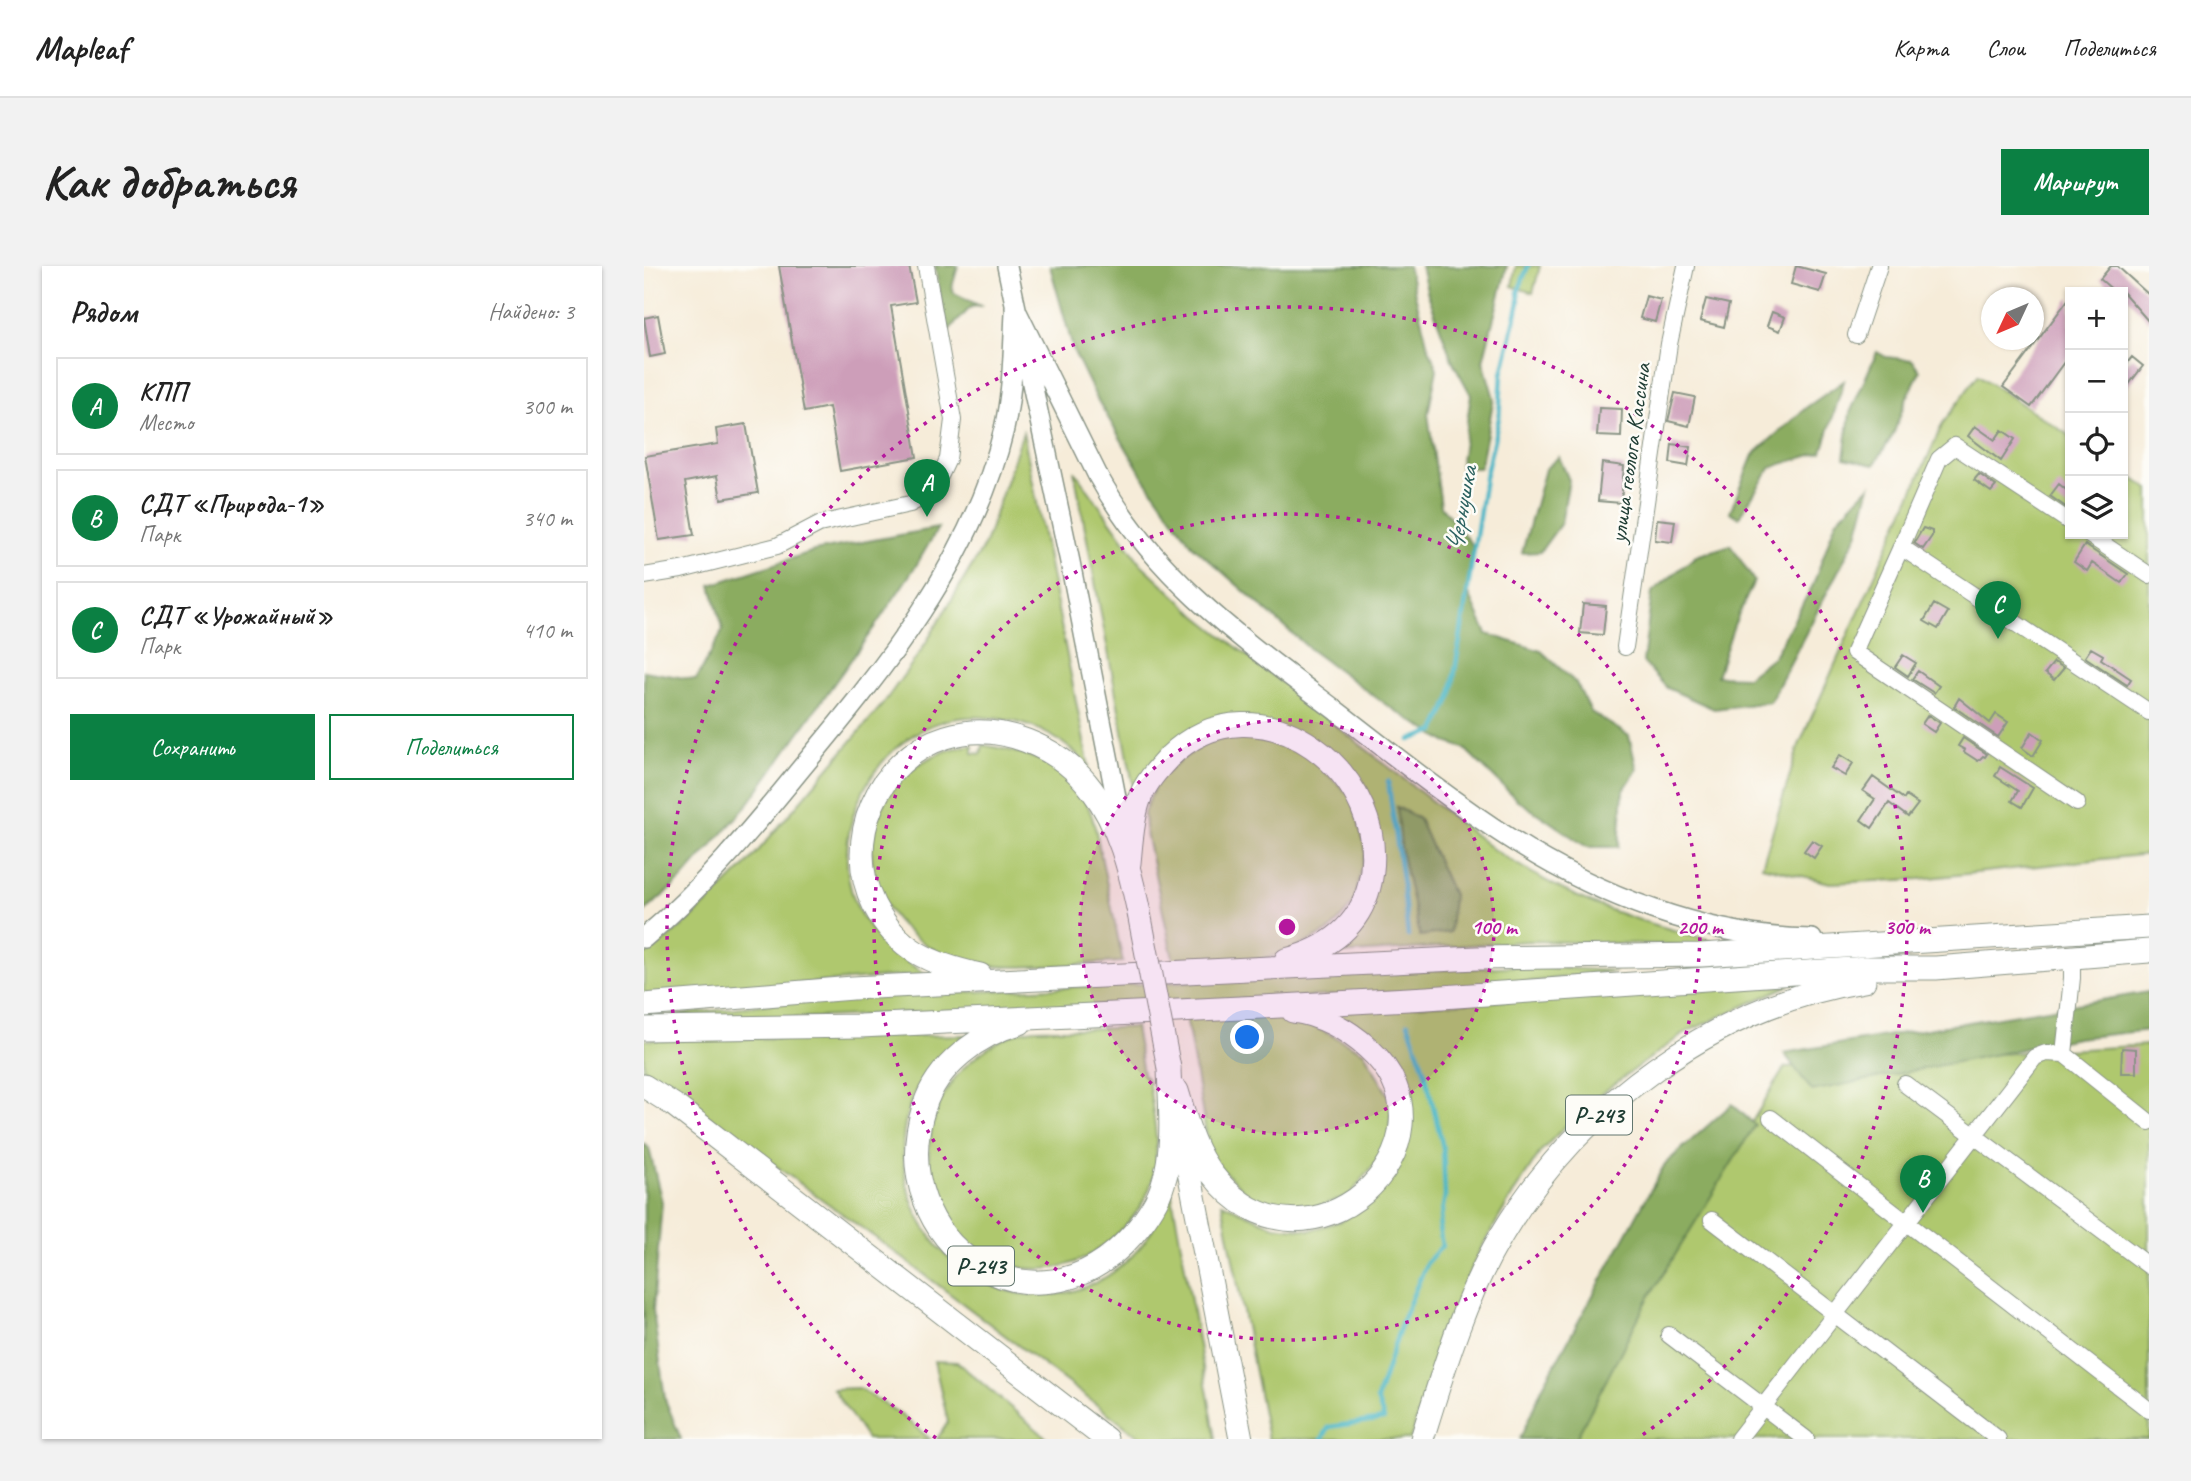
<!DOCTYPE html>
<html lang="ru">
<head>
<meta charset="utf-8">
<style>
  body { margin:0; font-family:Caveat,sans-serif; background:#f2f2f2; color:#222 }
  .controls { position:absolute; right:21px; top:21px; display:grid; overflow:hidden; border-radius:0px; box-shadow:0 2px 5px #0004 }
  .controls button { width:63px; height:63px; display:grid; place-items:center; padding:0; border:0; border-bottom:2px solid #e0e0e0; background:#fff; color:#222; font:35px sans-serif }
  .compass { position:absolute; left:1337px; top:21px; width:63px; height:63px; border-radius:50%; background:#fff; box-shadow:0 2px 5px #0004; rotate:226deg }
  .you { position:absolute; left:604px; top:772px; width:24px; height:24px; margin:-18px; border:5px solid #fff; border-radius:50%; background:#1a73e8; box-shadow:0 0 0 10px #1a73e833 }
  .badge { display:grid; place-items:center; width:46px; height:46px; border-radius:50%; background:#0b8043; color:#fff; font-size:23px; font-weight:700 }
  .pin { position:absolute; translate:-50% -58px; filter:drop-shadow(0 2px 4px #0008) }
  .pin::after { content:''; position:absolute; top:37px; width:24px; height:21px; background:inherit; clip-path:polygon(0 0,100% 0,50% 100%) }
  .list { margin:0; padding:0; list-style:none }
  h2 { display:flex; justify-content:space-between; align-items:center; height:91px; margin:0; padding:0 28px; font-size:30px }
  h2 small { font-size:23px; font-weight:400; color:#767676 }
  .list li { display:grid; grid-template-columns:46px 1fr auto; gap:21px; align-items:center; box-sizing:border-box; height:98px; margin:0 14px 14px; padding:0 14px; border:2px solid #e0e0e0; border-radius:0px }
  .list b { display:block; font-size:26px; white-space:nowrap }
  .list p { margin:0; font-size:23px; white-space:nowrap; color:#767676 }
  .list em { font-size:23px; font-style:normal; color:#767676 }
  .actions { display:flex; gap:14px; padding:21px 28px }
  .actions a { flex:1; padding:16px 0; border:2px solid #0b8043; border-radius:0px; text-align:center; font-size:24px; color:#0b8043 }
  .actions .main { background:#0b8043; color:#fff }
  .icon { flex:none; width:38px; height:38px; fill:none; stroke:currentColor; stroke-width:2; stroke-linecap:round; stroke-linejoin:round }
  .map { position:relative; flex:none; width:1505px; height:1173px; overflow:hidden; border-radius:0px }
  header { display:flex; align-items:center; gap:42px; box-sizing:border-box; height:98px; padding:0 35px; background:#fff; border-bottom:2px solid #e0e0e0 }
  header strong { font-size:33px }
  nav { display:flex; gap:38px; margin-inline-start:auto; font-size:24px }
  .intro { display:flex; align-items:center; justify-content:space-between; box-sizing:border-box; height:168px; padding:0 42px }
  h1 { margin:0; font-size:49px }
  .button { padding:18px 32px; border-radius:0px; background:#0b8043; color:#fff; font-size:24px; font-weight:700 }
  main { display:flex; gap:42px; padding:0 42px }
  aside { flex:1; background:#fff; border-radius:0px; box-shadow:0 2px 5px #0004 }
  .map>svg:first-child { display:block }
</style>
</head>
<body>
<header>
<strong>Mapleaf</strong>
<nav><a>Карта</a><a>Слои</a><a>Поделиться</a></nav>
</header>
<div class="intro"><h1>Как добраться</h1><a class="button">Маршрут</a></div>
<main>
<aside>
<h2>Рядом<small>Найдено: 3</small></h2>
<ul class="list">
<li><span class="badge">A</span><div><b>КПП</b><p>Место</p></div><em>300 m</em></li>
<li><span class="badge">B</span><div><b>СДТ «Природа-1»</b><p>Парк</p></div><em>340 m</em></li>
<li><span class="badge">C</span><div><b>СДТ «Урожайный»</b><p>Парк</p></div><em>410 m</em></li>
</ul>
<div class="actions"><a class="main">Сохранить</a><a>Поделиться</a></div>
</aside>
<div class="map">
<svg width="1505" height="1173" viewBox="0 0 1505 1173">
  <rect width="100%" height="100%" fill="#fdfcf7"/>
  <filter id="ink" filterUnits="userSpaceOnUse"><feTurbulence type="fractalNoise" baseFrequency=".0143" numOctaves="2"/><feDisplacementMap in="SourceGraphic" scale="14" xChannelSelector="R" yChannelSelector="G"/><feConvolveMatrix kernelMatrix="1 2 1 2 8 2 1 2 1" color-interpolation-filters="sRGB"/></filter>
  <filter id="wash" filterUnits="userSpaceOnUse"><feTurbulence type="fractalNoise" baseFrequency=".00686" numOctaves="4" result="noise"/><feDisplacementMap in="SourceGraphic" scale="28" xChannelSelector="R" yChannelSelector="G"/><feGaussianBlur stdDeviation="1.57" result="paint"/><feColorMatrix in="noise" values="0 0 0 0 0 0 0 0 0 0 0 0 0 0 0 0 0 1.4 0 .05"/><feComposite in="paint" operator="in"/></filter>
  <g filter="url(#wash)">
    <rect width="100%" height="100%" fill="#f6ecd9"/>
    <!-- green -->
    <path fill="#afc86e" stroke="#678251" stroke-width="2" d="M872,0H896L889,27L868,20Z
      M1334,109L1426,170V268H1479V206L1505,223V588L1276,613L1186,617L1118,600L1155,479L1299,157Z
      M379,166L445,501C424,476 394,459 363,454C343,451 324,449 304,454C224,474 176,579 219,652C235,677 257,694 282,708L0,730V690L45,655L103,598L239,438L277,385L341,278Z
      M430,204L497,298L553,350L850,584C877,601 904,617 934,631C983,653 1037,666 1088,680L885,675L679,689L724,643L718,520L603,451L490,524Z
      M604,467L654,481L708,531L722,584L710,637L687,664L641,688L618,693L530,697L501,562L500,546L514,513L556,478Z
      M329,479V487L337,488L339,479C392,488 437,502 451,561L479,696C431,697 351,708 308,693C301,691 295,686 289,683C189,629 218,492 329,479Z
      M876,700L971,705L884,716L775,726L151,752L25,750L158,734Z
      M1146,719L1042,766L943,838L897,885L864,936L834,988L806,1051L766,1173H624L578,937L630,960L667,964L697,955L723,939L750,907L762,825L754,804L740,786L675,745Z
      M542,750H636L656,753L720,786L748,836L743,882L705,930L658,946L611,935L570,896L564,879Z
      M491,761L499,808L504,814C516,886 524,925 463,977C429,1006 384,1011 344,991C335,987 324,982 317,974C276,930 275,861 310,813C326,792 358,769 384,764C394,762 406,763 416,763C441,763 466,762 491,761Z
      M321,769C304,785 286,799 274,820C260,847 256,878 261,908C280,1023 418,1075 497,980C511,963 518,943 527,924L572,1173H498L240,978L0,805V774Z
      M1505,779V1173H921L965,1093L1141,801Z
      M290,1095L313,1096L404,1173H293L304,1156Z
      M215,1122L256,1148L286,1173H223L189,1123Z"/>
    <!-- forest -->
    <path fill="#8bac61" stroke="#55744a" stroke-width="2" d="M291,0H314L308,21L310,27L336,40L327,41L305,64L301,56Z
      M406,0H764L783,77L793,103L784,148L797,240L829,280L823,324L843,368L897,385L932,417L947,446L985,470L993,504L979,525L975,581H943L872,533L820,482L802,476L741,438L667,384L548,279L500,212L453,133L430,86Z
      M777,0H863L839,95L850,132L836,202H816L827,129L808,94L784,28Z
      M1233,86L1242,91L1268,94L1276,105L1261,136L1249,169L1230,199L1200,192L1206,147Z
      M1200,115L1178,186L1127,201L1095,251L1086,246L1109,189L1163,141Z
      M915,191L925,214L917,257L896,286L878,287L901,203Z
      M1226,220L1213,269L1126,436L1070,443L1023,422L999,396L1008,326L1052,290L1087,279L1110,315L1090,359L1073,410L1103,411L1130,390L1169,319L1192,255Z
      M294,262L273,298L234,356L102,541L38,613L0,646V405L52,414L79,364L67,319L170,285Z
      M753,541L775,553L809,629L806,666L776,670L758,588Z
      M1505,726V764L1433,772L1168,825L1140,787Z
      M1088,838L1111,859L1004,1033L932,1173H876L898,1122L1021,898Z
      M0,878L5,882L18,936L9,1044L21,1133L37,1173H0Z"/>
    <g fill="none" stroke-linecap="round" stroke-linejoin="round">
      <!-- stream -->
      <path stroke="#4bb7c7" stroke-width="4.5" d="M766,474L791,465L807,431L841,212L855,152L858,108L875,36L874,26L884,0
        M744,515L759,619L764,670
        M678,1173L685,1161L740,1153L733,1133L758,1055L783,996L798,980L795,962L801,930L799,882L781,806L764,757"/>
    </g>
    <g id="blocks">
      <!-- building -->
      <path fill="#cd9eb9" d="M135,0H265L272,36L247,40L273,191L196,205L185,141L160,146Z
        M1152,0L1182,8L1176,26L1147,18Z
        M1467,0H1473L1505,29V56L1479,26H1471L1456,13Z
        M1002,30L1017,34L1011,56L996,52Z
        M1426,31V88L1387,141L1359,121Z
        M1062,33L1085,38L1080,61L1056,55Z
        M1128,46L1141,51L1136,65L1123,60Z
        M14,49L21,88L6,91L0,52Z
        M1488,91L1499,100L1479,126V102Z
        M1031,127L1051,131L1045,160L1024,155Z
        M955,142L978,143L977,171L953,170Z
        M102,158L114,227L77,233L73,210L41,216L50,269L15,274L1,190L74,178L72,163Z
        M1331,160L1351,174L1358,164L1371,173L1357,195L1324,170Z
        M1028,178L1047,181L1044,200L1026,197Z
        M958,197L980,200L977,237L954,235Z
        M1335,208L1352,220L1347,226L1330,214Z
        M1415,218L1426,227V244L1406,230Z
        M1013,253L1031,255L1028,276L1011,274Z
        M1279,262L1288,265V270L1279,283L1270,277Z
        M1441,279L1484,308L1477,317L1448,297L1443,305L1430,296Z
        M939,338L962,340L959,369L936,367Z
        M1290,338L1304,346L1294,363L1280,355Z
        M1447,382L1459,389L1457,393L1487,413L1483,419L1441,391Z
        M1259,389L1272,397L1264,410L1251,401Z
        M1410,396L1420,402L1410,414L1401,407Z
        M1274,405L1295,420L1290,427L1268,413Z
        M1315,432L1346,457L1352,448L1364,456L1354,471L1310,441Z
        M1284,449L1296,457L1290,466L1278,458Z
        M1388,466L1399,474L1389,490L1378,482Z
        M1319,472L1343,488L1341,491L1339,490L1334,495L1320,486L1321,484L1314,480Z
        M1196,489L1209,497L1201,510L1187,502Z
        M1356,501L1389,522L1378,541L1368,535L1374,525L1351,510Z
        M1229,511L1260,533L1262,530L1274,538L1264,551L1245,537L1228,562L1217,554L1231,533L1219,525Z
        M1168,574L1178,580L1170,592L1160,585Z
        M1478,782L1492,783V807H1477Z"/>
    </g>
  </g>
  <g filter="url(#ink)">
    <use href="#blocks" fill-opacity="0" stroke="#8a9486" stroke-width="2"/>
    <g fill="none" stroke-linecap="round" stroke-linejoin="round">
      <defs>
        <path id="minor" d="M1212,69L1235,0
          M1444,268L1505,309
          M1257,281L1295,193L1311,180L1426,256
          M0,310L37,304L133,280L175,258L266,238L283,229L291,221L304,193L309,154L282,0
          M981,381L1025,78L1042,0
          M1433,537L1210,386L1257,281L1505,446
          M1420,788L1505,856
          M1261,818L1505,1000
          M1127,852L1505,1144
          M1068,954L1354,1173
          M1025,1069L1162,1173
          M1094,1173L1391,791L1402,787L1420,788L1428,712V692"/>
        <path id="major" d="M363,0L426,296L480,572
          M371,42L454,210C511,312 599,374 690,443C747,487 804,533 865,572C953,629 1062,672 1168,673
          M0,672C58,623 107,564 155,505C239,404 329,294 360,163C369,124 369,85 371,47"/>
        <path id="highway" d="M485,597C487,577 488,554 495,534C501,517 513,504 525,491C614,403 753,509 725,621C714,663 681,684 642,694
          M336,709C287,698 254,685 230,639C198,576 233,492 302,471C355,454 416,481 448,524C475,559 486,604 495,647
          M0,739L209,722L833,692L1057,689L1505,661
          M376,757C335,768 293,799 280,841C237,977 392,1081 489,968C501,954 514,936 519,918C531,882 526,839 525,802
          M0,763L216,760L618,741L783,732L1223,702H1292L1505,685
          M0,820L30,839L462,1173
          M533,825C542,854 549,884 568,908C661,1031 829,877 724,782C704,764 676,748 649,745
          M539,874L597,1173
          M778,1173C799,1105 820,1032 857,970C934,841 1070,739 1220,715"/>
      </defs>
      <!-- minor casing -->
      <use href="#minor" stroke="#8a9486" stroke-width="18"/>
      <!-- major casing -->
      <use href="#major" stroke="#8a9486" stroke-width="22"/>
      <!-- highway casing -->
      <use href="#highway" stroke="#8a9486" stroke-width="25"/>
      <!-- minor -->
      <use href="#minor" stroke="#fff" stroke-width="16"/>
      <!-- major -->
      <use href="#major" stroke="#fff" stroke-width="19"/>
      <!-- highway -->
      <use href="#highway" stroke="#fff" stroke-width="23"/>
      <defs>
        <path id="highway-bridge" d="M495,647L525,802"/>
      </defs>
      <!-- highway-bridge casing -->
      <use href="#highway-bridge" stroke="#8a9486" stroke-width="25" stroke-linecap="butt"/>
      <!-- highway-bridge -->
      <use href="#highway-bridge" stroke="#fff" stroke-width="23"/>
    </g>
  </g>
  <!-- distance rings -->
  <circle cx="643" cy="661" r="207" fill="#b5179e" fill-opacity=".12"/>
  <g fill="none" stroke="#b5179e" stroke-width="3.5" stroke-dasharray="3.5 7">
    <circle cx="643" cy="661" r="207"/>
    <circle cx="643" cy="661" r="413"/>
    <path d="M292 1172A620 620 0 1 1 994 1172"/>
  </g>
  <g text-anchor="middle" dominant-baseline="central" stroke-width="5" stroke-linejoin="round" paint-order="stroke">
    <!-- shield labels -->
    <g fill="#fdfcf7" stroke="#62766e" stroke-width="2">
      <rect x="922" y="829.5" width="66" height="39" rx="5"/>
      <rect x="304" y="980.5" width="66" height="39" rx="5"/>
    </g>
    <g font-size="23" font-weight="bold" fill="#1f3d34">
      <text x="955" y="849">Р-243</text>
      <text x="337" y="1000">Р-243</text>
    </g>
    <!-- street labels -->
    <g font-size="24" fill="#1f3d34" stroke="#fdfcf7">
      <text transform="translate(986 187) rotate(-82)">улица геолога Кассина</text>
    </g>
    <!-- water labels -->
    <g font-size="26" font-style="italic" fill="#2c6260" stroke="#fdfcf7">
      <text transform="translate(817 243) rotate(-80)">Чернушка</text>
    </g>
  </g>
  <circle cx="643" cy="661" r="10" fill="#b5179e" stroke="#fdfcf7" stroke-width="3.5"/>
  <g font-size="21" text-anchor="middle" font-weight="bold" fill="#b5179e" stroke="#fdfcf7" stroke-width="5" stroke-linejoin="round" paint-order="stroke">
    <text x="850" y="668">100 m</text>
    <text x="1056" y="668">200 m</text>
    <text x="1263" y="668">300 m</text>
  </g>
</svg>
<div class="controls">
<button>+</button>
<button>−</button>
<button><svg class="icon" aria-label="locate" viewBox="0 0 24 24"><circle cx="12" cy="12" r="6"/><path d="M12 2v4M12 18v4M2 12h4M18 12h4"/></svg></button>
<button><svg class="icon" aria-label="layers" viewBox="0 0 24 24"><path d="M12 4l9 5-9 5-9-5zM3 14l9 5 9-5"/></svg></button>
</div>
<svg class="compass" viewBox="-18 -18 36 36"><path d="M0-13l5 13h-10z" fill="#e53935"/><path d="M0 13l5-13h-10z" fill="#767676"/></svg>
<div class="you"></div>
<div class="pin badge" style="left:283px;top:251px">A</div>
<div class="pin badge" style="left:1279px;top:947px">B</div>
<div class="pin badge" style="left:1354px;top:373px">C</div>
</div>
</main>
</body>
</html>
